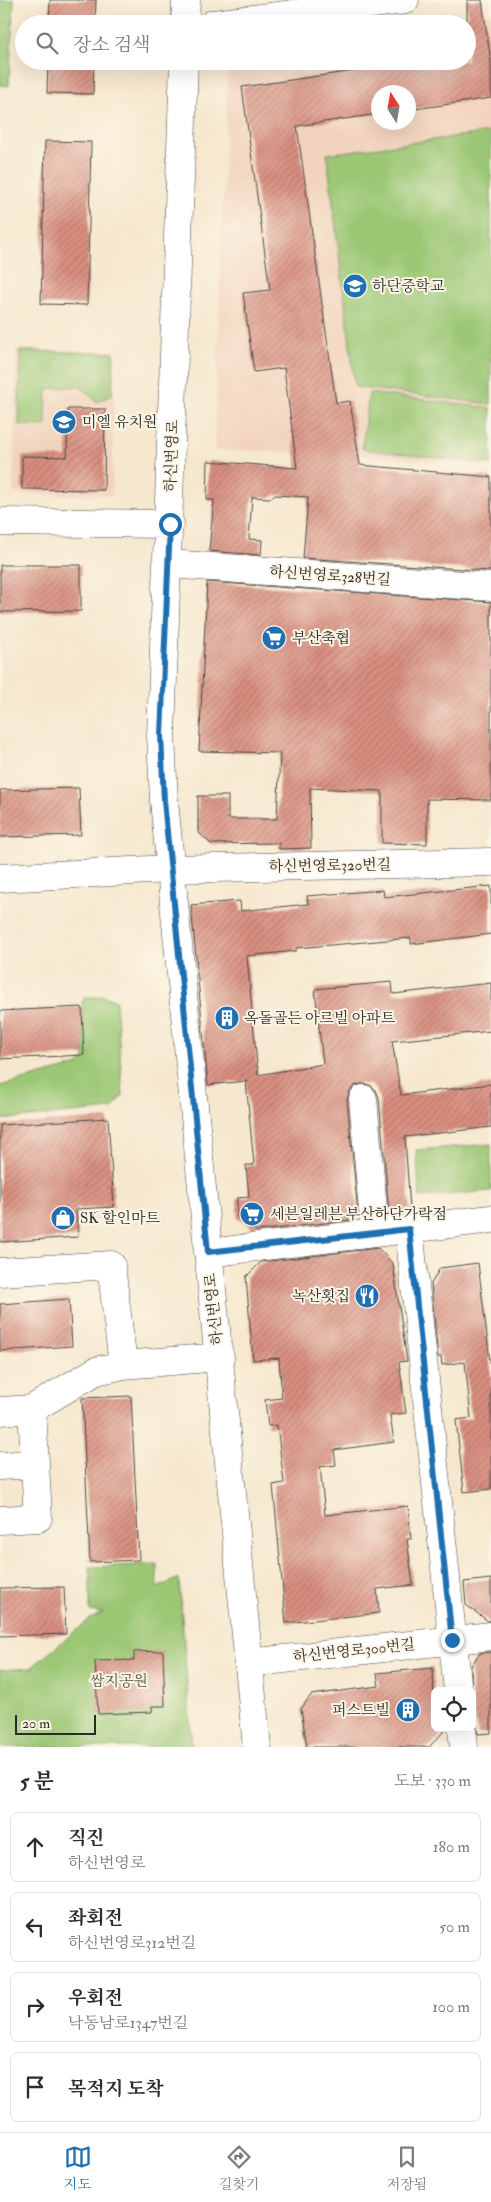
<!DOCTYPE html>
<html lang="ko">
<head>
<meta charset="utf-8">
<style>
  body { margin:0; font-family:"IM FELL Double Pica","Noto Serif KR",serif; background:#f2f2f3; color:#2b2b33 }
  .controls { position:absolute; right:15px; bottom:15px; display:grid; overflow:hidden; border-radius:8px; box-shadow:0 5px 20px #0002 }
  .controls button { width:45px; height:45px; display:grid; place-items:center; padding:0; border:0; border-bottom:1px solid #e1e1e2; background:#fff; color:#2b2b33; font:25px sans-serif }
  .compass { position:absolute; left:371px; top:85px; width:45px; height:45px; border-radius:50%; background:#fff; box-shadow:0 5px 20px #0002; rotate:349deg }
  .scale { position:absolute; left:15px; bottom:12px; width:81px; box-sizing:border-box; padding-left:5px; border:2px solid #2b2b2b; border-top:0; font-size:14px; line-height:18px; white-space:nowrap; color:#2b2b2b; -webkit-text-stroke:4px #fcf5e5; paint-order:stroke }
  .stop { position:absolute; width:15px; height:15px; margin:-11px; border:4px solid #1f6fb2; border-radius:50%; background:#fff }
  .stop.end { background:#1f6fb2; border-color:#fff; box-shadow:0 1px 5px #0008 }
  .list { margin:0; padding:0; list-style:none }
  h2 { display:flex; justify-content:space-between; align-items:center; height:65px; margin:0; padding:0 20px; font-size:21px }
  h2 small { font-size:16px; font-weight:400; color:#7c7c81 }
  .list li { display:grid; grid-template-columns:32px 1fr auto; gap:15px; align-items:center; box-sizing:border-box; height:70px; margin:0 10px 10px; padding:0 10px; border:1px solid #e1e1e2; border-radius:8px }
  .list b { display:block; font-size:19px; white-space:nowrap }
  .list p { margin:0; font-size:16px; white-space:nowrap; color:#7c7c81 }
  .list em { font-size:16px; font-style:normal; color:#7c7c81 }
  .icon { flex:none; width:28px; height:28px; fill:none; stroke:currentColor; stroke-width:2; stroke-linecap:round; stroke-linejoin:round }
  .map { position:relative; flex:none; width:491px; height:1747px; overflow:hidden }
  .search { position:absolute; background:#fff; box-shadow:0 5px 20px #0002; left:15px; right:15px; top:15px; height:55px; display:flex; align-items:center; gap:12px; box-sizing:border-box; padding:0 18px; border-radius:28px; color:#7c7c81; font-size:19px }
  .sheet { height:385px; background:#fff }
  nav { display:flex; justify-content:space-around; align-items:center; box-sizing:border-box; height:70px; border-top:1px solid #e1e1e2; background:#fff; font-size:14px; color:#7c7c81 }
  nav a { display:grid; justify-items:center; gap:2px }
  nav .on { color:#1f6fb2 }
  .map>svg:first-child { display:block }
</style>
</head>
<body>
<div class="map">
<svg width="491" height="1747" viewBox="0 0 491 1747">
  <defs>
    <pattern id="building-hatch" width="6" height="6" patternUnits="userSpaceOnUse" patternTransform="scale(1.25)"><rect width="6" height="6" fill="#d98f80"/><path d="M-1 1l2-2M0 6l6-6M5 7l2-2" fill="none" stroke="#b07569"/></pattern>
  </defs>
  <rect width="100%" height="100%" fill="#fcf5e5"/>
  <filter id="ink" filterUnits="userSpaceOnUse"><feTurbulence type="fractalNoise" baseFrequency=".02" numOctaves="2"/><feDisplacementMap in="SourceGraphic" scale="10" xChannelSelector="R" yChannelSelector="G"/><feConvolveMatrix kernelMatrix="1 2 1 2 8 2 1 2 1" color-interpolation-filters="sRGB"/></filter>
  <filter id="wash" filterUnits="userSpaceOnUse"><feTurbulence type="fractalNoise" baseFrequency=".0096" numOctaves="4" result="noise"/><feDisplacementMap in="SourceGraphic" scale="20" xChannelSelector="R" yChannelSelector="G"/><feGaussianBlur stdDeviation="1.12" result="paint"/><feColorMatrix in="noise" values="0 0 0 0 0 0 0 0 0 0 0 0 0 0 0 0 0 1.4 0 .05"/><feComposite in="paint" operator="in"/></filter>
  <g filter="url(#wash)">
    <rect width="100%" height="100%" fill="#f6e8cf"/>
    <!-- built -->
    <path fill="#f2d4be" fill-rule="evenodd" d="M491,13V467L344,453L214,450L228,64L230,61H467V24H421ZM378,92H408V122H378Z
      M16,349L115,351L112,496L13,493Z"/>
    <!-- green -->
    <path fill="#9bc774" stroke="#637950" d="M0,0H14L9,86L0,85Z
      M491,132V404L355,387L327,154Z
      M20,351L114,353L112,395L97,402L80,386L47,389L46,426L19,425Z
      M369,393L491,408V464L362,449Z
      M104,996L116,1001L123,1095L112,1109L0,1120V1086L79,1065L85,1058L82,1003L84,998Z
      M491,1144V1191L420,1197L416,1150Z
      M157,1564V1588L179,1578L192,1747H0V1670L31,1668L90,1619L103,1613L90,1611V1567Z"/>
    <g id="blocks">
      <!-- building -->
      <path fill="url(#building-hatch)" d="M50,0H96L95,24H49Z
        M467,0H482L491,62V98L408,110V92H378V114L297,126L336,403L350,401L360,465L491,477V571L303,558L308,497L276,495L270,498L252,497L249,539L262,540L261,555L209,551L214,500H207L208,461L297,468L284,368L254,372L243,293L270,290L242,87L423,61H467Z
        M48,61H94L93,94L47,93Z
        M45,141L91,142L87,305L41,304Z
        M68,409H105L104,490L22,489V456L67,457Z
        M0,565H81V611L0,612Z
        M207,582L491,602V800L427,799V844L382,843V791L310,788L311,848L279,849V843L211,844L198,832V796H228V819H277L280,753L199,751Z
        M79,788L81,835L0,837V790Z
        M491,886V934L411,944V938L296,948V951L247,956L258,1075L323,1064L315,989L392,982L393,994L491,983V1031L392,1041L401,1095L491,1084V1127L405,1137L410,1209L389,1211L379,1098L376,1090L370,1085L361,1084L354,1086L349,1092L347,1100L358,1214L345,1216L350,1220L257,1231L237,1217V1198L249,1197L246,1165H254L246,1081L208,1085L191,905L240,901L241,911L308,904L307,896L383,890L384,897Z
        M82,1007L84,1055L0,1059V1011Z
        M108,1118L114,1207L76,1209L78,1237L0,1242V1125Z
        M378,1248L393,1264L407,1361L399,1362L406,1413L390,1415L394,1442L334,1450L336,1465L320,1467L325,1515L408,1506L411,1539H407L413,1585L377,1589L379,1613L286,1623L273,1485L284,1483L277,1425L268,1426L265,1400L282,1398L279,1358L253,1360L246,1277L261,1262Z
        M478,1263L491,1369V1489L464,1492L456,1420L471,1418L465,1362L442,1365L441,1357H438L431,1284L440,1268Z
        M69,1299L72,1346L0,1351V1304Z
        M131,1396L139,1560L90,1562L82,1398Z
        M491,1579V1621H488L466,1605L464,1582Z
        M64,1587L66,1634L0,1636V1588Z
        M163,1651L165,1706H152V1712L98,1714L95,1661L134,1660V1652Z
        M491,1652V1733L478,1734L472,1704L471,1666L480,1653Z
        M433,1668L435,1728H447L429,1747H307L301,1709L311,1695L379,1686L377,1673Z"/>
    </g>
  </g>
  <g filter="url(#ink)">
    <use href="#blocks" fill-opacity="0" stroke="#494744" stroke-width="1"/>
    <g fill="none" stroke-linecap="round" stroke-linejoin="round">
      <defs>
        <path id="minor" d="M185,24L186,0
          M213,24L405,0
          M184,61L161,735L164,801L257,1747
          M0,522L170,524
          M169,564L491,587
          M0,878L169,869L491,862
          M363,1099L375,1233
          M409,1229L458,1691
          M208,1253L491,1219
          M0,1272L111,1265L123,1365
          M32,1409L96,1371L123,1365L220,1357
          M0,1411L32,1409L38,1518L0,1520
          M0,1466L35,1464
          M248,1663L491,1636
          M462,1728L464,1747"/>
      </defs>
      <!-- minor casing -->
      <use href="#minor" stroke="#494744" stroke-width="29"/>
      <!-- minor -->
      <use href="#minor" stroke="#fff" stroke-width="28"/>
    </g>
  </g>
  <g fill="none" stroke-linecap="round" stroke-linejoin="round" filter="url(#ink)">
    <!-- route -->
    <path stroke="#1f6fb2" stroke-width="6" d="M170,524L161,735L164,801L208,1252L409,1229L452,1640"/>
  </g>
  <!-- icons -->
  <defs>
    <symbol id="school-disc" viewBox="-11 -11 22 22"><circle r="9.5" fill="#1f6fb2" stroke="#fcf5e5"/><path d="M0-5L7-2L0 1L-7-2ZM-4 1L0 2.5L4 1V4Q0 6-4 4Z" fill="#fff"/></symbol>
    <symbol id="supermarket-disc" viewBox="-11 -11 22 22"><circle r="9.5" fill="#1f6fb2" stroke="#fcf5e5"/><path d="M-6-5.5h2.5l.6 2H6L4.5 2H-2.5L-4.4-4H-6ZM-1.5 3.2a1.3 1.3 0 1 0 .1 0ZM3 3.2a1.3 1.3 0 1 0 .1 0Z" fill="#fff"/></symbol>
    <symbol id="building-disc" viewBox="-11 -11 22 22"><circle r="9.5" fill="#1f6fb2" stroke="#fcf5e5"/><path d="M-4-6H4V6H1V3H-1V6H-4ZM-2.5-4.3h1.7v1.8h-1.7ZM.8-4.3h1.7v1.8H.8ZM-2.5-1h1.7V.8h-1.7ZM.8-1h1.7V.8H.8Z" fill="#fff"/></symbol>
    <symbol id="shop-disc" viewBox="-11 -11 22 22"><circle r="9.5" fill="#1f6fb2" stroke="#fcf5e5"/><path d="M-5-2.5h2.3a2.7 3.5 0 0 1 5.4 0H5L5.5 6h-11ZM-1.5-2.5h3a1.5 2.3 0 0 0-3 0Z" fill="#fff"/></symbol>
    <symbol id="restaurant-disc" viewBox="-11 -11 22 22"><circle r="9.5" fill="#1f6fb2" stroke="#fcf5e5"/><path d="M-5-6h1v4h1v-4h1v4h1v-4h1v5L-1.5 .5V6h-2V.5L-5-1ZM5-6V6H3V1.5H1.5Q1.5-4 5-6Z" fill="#fff"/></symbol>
  </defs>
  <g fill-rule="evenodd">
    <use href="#school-disc" x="341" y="272" width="28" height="28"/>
    <use href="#school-disc" x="50" y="408" width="28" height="28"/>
    <use href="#supermarket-disc" x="260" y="624" width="28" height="28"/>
    <use href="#building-disc" x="213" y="1004" width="28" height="28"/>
    <use href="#supermarket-disc" x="238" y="1200" width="28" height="28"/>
    <use href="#shop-disc" x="49" y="1204" width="28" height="28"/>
    <use href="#restaurant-disc" x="353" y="1282" width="28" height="28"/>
    <use href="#building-disc" x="394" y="1696" width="28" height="28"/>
  </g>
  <g text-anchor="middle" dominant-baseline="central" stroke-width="4" stroke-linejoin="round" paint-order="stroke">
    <!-- poi labels -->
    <g font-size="15" fill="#2b2b2b" stroke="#fcf5e5" text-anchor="start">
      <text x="372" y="286">하단중학교</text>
      <text x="82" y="422">미엘 유치원</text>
      <text x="292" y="638">부산축협</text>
      <text x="244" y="1018">옥돌골든 아르빌 아파트</text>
      <text x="270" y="1214">세븐일레븐 부산하단가락점</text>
      <text x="80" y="1218">SK 할인마트</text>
      <text x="350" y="1296" text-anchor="end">녹산횟집</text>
      <text x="390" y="1710" text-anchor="end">퍼스트빌</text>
    </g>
    <!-- street labels -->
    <g font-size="15" fill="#2b2b2b" stroke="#fcf5e5">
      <text transform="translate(172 456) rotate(-88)">하신번영로</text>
      <text transform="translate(330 576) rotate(4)">하신번영로328번길</text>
      <text transform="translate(330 866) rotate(-1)">하신번영로320번길</text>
      <text transform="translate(214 1309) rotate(-96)">하신번영로</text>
      <text transform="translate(354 1651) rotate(-6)">하신번영로300번길</text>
    </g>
    <!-- park labels -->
    <g font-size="15" fill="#4d5a41" stroke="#fcf5e5">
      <text x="119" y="1681">쌈지공원</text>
    </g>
  </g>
</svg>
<div class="controls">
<button><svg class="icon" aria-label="locate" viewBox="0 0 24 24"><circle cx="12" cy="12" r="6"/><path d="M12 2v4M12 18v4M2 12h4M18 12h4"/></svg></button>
</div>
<svg class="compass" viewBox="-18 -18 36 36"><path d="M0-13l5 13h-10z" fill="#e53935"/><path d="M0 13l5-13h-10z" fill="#7c7c81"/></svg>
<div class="scale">20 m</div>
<div class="stop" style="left:170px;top:524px"></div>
<div class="stop end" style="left:452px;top:1640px"></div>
<div class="search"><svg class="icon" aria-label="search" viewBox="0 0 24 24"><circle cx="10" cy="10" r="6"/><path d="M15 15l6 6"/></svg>장소 검색</div>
</div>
<section class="sheet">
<h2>5 분<small>도보 · 330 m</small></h2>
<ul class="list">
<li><svg class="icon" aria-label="ahead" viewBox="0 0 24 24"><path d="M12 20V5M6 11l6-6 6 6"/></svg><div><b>직진</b><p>하신번영로</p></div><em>180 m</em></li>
<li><svg class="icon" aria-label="left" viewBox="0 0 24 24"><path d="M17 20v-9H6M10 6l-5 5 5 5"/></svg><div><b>좌회전</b><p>하신번영로312번길</p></div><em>50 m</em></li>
<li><svg class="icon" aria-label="right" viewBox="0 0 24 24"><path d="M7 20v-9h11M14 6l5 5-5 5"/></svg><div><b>우회전</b><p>낙동남로1347번길</p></div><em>100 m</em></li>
<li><svg class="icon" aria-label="arrive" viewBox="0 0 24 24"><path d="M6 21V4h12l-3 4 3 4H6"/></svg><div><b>목적지 도착</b></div></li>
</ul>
</section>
<nav>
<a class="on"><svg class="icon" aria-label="map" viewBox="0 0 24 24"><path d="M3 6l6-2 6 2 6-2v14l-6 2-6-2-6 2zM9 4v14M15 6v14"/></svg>지도</a>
<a><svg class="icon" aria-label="directions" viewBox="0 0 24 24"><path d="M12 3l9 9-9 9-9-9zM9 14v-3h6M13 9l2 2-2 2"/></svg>길찾기</a>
<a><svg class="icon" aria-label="saved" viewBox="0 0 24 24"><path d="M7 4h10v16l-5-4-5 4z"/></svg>저장됨</a>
</nav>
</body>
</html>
